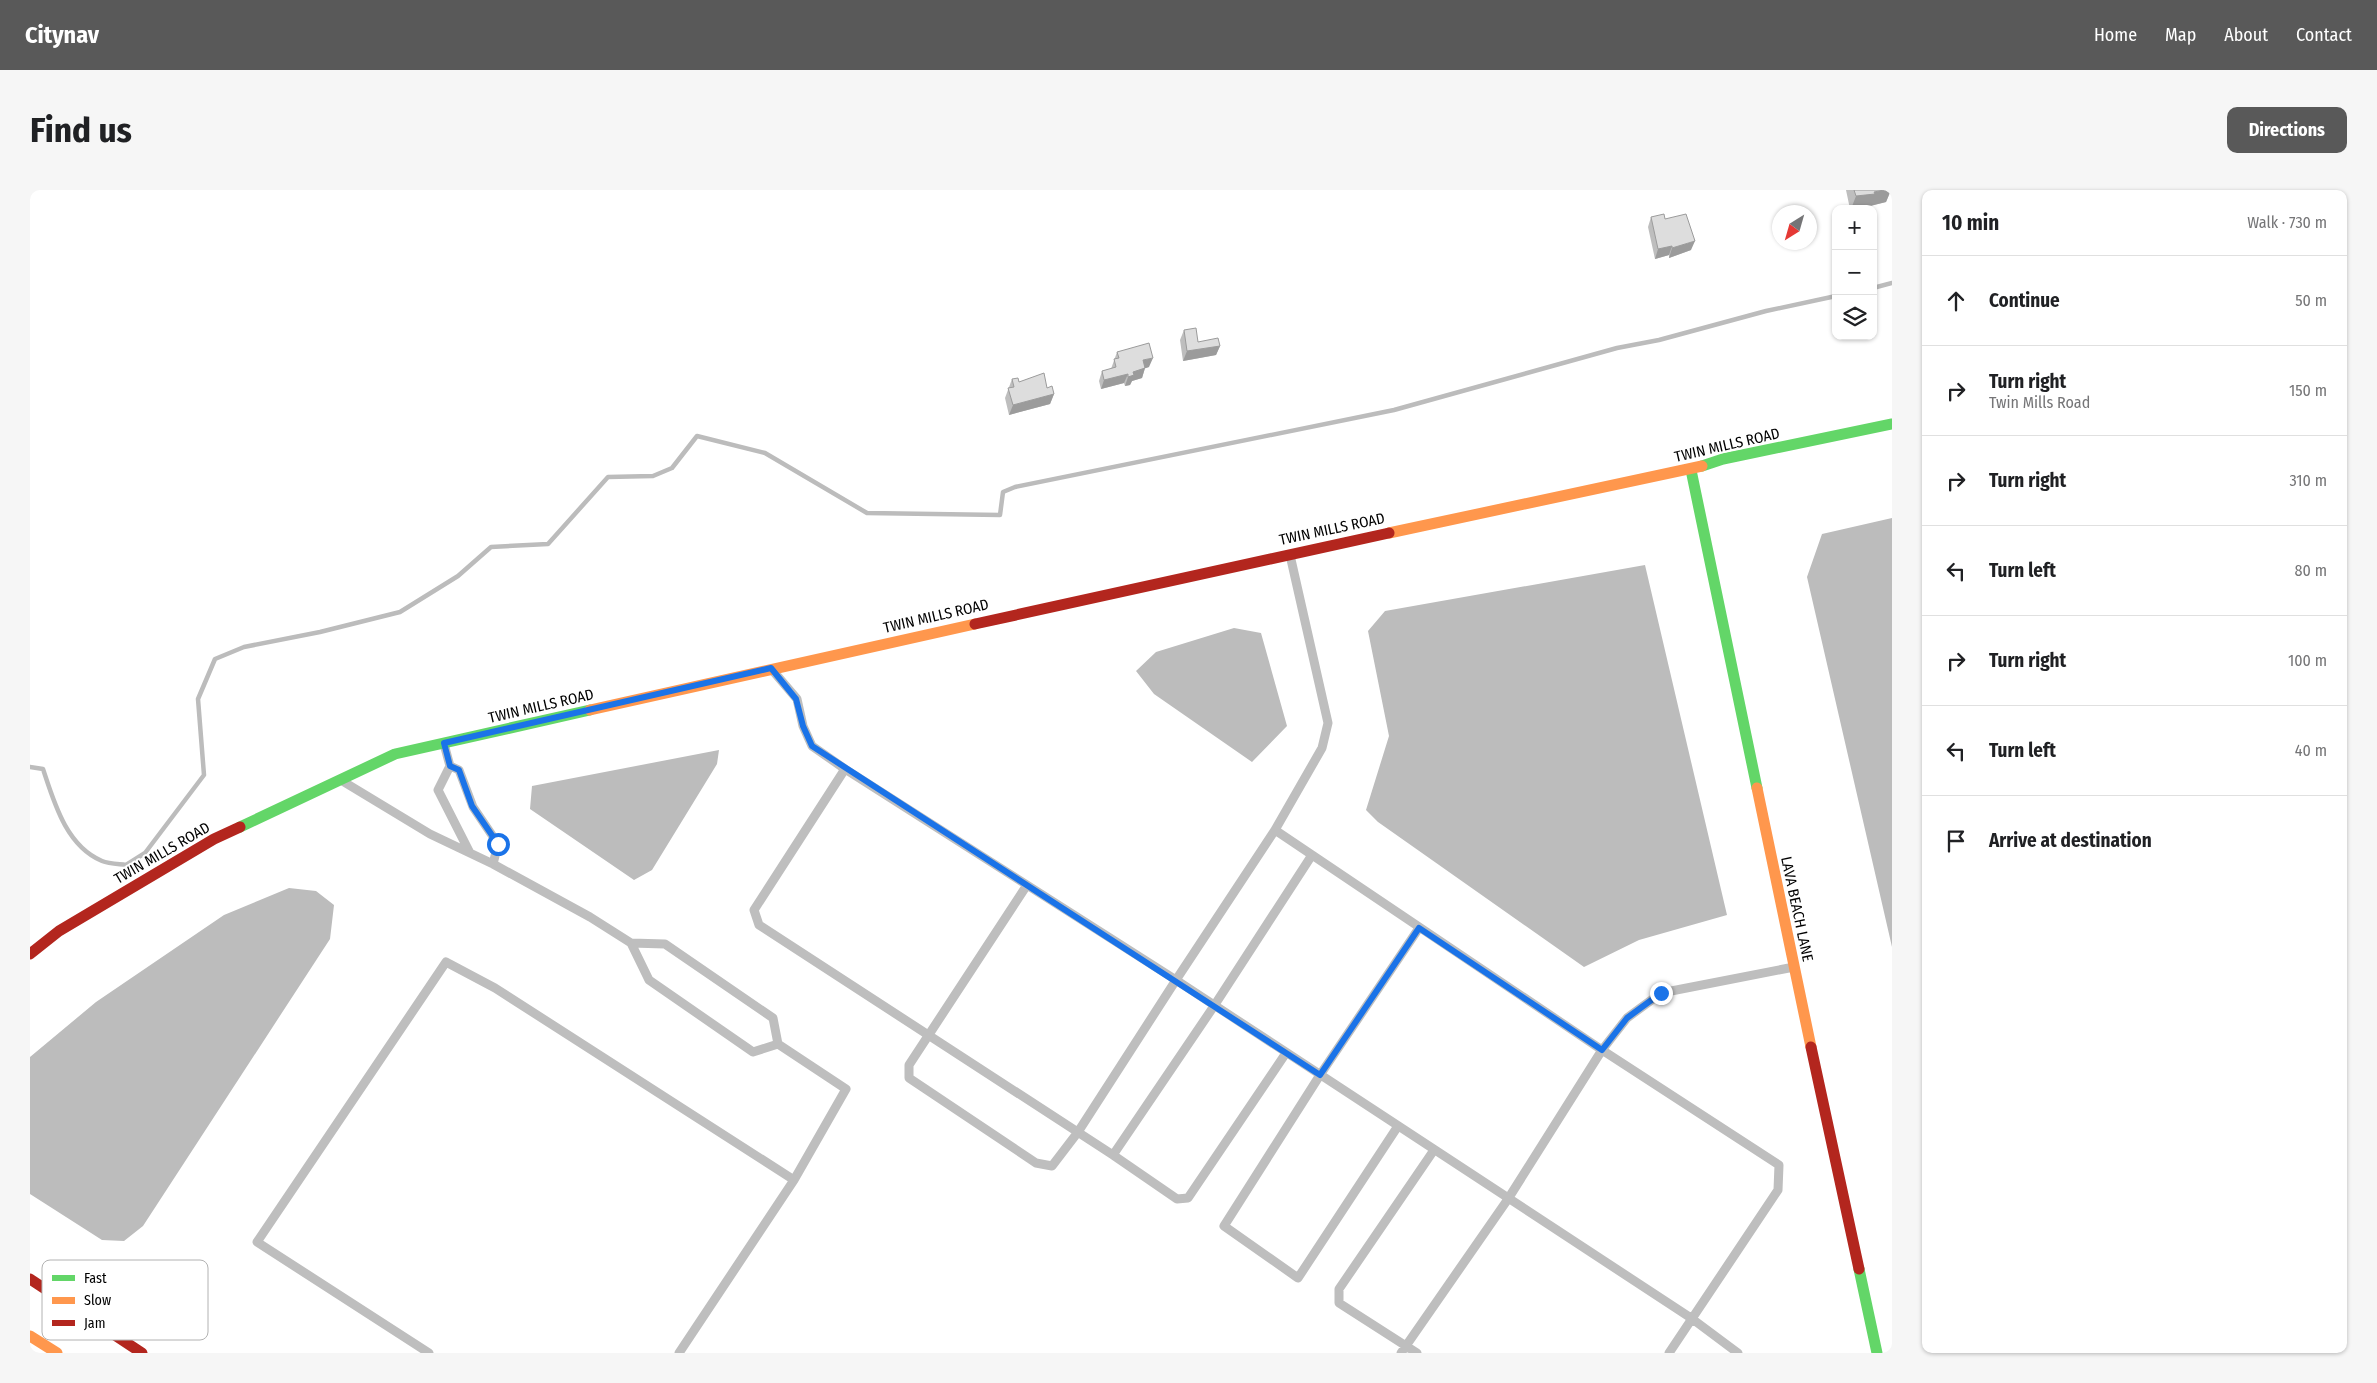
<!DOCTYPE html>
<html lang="en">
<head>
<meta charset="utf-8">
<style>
  body { margin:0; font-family:"Fira Sans Condensed",sans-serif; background:#f6f6f6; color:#202124 }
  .controls { position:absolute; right:15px; top:15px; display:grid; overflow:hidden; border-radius:10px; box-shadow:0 1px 4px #0004 }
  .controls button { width:45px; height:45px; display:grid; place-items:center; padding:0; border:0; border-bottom:1px solid #e0e0e0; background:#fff; color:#202124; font:25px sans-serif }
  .compass { position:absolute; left:1742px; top:15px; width:45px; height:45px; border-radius:50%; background:#fff; box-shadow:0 1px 4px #0004; rotate:217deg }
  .stop { position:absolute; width:15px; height:15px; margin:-11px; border:4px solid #1a73e8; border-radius:50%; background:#fff }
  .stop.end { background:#1a73e8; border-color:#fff; box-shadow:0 1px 5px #0008 }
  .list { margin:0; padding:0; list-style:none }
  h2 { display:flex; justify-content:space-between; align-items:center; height:65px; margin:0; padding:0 20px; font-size:21px }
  h2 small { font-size:16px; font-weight:400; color:#757577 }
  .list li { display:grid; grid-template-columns:32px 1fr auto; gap:15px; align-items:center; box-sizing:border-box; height:90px; padding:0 20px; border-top:1px solid #e0e0e0 }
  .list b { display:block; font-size:19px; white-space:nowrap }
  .list p { margin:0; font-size:16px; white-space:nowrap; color:#757577 }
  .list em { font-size:16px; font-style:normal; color:#757577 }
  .icon { flex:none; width:28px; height:28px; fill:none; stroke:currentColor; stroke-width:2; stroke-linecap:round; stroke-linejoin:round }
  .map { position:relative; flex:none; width:1862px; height:1163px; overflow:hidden; border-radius:10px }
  header { display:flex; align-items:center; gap:30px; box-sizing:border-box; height:70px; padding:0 25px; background:#595959; color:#fff }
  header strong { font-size:24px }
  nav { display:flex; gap:28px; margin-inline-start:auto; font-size:18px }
  .intro { display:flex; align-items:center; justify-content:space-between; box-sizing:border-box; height:120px; padding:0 30px }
  h1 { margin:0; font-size:35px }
  .button { padding:12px 22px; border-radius:10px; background:#595959; color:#fff; font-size:18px; font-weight:700 }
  main { display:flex; gap:30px; padding:0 30px }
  aside { flex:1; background:#fff; border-radius:10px; box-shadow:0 1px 4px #0004 }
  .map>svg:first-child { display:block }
</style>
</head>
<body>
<header>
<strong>Citynav</strong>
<nav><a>Home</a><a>Map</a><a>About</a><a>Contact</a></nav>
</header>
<div class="intro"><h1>Find us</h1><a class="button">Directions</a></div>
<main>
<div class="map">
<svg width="1862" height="1163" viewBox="0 0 1862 1163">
  <rect width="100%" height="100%" fill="#fff"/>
  <!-- water -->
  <path fill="#bcbcbc" d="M1862,328V757L1777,387L1792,344Z
    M1615,375L1697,725L1609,750L1554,777L1348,632L1336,620L1359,546L1338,441L1355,421Z
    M1204,438L1231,443L1257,536L1222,572L1124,504L1106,481L1126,462Z
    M689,560L687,574L622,680L604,690L500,619L502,596Z
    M259,698L286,701L304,715L300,749L113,1036L94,1051L72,1050L0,1004V867L66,812L194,725Z"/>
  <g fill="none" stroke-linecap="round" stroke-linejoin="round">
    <!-- stream -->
    <path stroke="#bcbcbc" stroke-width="4.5" d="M1843,98L1862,93
      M0,577L13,579C24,612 36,656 72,671C79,674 88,674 96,675L115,663L174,585L168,509L185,469L214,457L290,442L370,422L428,386L461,357L518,354L578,287L623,286L642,278L667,246L735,263L837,323L970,325L973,302L985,297L1364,220L1587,158L1629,150L1736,121L1806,106"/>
    <!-- lane -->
    <path stroke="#bebebe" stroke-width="9" d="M1260,365L1298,533L1292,558L1245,640L1572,860L1597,828L1631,803L1764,777
      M744,482L767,509L773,536L782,556L815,579
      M414,554L420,576L408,600L439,661
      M420,576L429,580L443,617L468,654L463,674
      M314,592L400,644L463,674L560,727L601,753L635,754L743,828L748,854L816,899L764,990L649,1163
      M1245,640L1146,790L1661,1128L1708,1163
      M997,695L879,875V888L1006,973L1022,976L1048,942L1146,790L815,579L724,720L729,735C848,811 965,889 1083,965
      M601,753L619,790L723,862L748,854
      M1256,863L1158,1008L1147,1009L1083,965L1184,816L1282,665
      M1368,936L1268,1088L1194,1036L1290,885L1389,738
      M399,1163L227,1052L416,772L465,798L764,990
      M1371,1163L1478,1009L1572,860L1749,975L1748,1000L1639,1163
      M1387,1163L1309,1113V1099L1404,960"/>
    <!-- fast -->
    <path stroke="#63d668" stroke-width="11" d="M1672,276L1693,269L1862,234
      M1661,280L1727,598
      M210,637L365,564L560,520
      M1829,1079L1847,1163"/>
    <!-- slow -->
    <path stroke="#ff974d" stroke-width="11" d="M1359,343L1672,276
      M560,520L945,434
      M1727,598L1781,857
      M0,1146L27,1163"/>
    <!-- jam -->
    <path stroke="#b3261e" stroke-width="11" d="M945,434L1359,343
      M0,764L29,741L184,649L210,637
      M1781,857L1829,1079
      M0,1089L112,1163"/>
  </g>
  <!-- wall -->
  <path fill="#bebebe" d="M1816,0H1861L1856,12L1840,16L1839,19H1820Z
    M1621,27L1635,29L1661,60L1639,68V65L1625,69L1618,37Z
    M1154,140L1168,152L1190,156L1186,165L1153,171L1150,150Z
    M1087,162L1119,177L1115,178L1112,188L1102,191L1100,195L1095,196L1094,193L1071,199L1069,191L1072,181L1081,179Z
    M982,189L989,192L1017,198L1024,204L1020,214L979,225L975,208Z"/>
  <!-- shaded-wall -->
  <path fill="#9b9b9b" d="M1854,0H1861L1856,12L1840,16L1839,19H1821L1826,6Z
    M1665,51L1661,60L1639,68L1642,58Z
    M1642,56L1639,65L1625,69L1628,59Z
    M1190,156L1186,165L1153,171L1157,161Z
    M1123,168L1119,177L1113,179L1115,178L1112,188L1102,191L1100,195L1095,196L1098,187L1113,170Z
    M1098,184L1094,193L1071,199L1074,190Z
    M1024,204L1020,214L979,225L983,215Z"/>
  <!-- building -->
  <path fill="#ddd" stroke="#9b9b9b" d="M1824,0H1854L1844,2L1845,4L1826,6Z
    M1634,24L1635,29L1656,24L1665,51L1642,58V56L1628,59L1621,27Z
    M1166,138L1168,152L1188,148L1190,156L1157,161L1154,140Z
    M1119,153L1123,168L1113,170L1115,178L1103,182L1104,185L1098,187V184L1074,190L1072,181L1086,177L1084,169L1089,168L1087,162Z
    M1014,183L1017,198L1022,196L1024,204L983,215L978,198L984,197L982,189L988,188L989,192Z"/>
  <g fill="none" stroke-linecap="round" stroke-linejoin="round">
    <!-- route -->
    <path stroke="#1a73e8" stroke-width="6" d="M468,654L442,616L429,580L420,576L414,553L741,478L766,509L773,536L782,556L1290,885L1389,738L1572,860L1597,828L1631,803"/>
  </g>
  <g text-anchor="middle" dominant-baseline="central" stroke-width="4" stroke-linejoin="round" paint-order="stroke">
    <!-- street labels -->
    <g font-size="15" fill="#000" stroke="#fff">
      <text transform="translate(1697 255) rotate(-13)">TWIN MILLS ROAD</text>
      <text transform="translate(1302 339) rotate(-12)">TWIN MILLS ROAD</text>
      <text transform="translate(906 426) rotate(-13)">TWIN MILLS ROAD</text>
      <text transform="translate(511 516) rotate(-13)">TWIN MILLS ROAD</text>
      <text transform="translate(132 663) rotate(-30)">TWIN MILLS ROAD</text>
      <text transform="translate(1767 719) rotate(78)">LAVA BEACH LANE</text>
    </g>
  </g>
  <!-- legend -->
  <rect x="12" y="1070" width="166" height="80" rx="8" fill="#fff" stroke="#b2b2b2" stroke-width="1"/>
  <rect x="22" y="1085" width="23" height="6" fill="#63d668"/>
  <rect x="22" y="1107" width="23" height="7" fill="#ff974d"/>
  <rect x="22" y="1130" width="23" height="6" fill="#b3261e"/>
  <g font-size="14" fill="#000">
    <text x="54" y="1093">Fast</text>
    <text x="54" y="1115">Slow</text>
    <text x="54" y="1138">Jam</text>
  </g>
</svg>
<div class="controls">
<button>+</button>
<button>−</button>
<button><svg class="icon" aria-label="layers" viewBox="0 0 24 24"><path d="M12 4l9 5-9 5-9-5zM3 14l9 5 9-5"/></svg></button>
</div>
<svg class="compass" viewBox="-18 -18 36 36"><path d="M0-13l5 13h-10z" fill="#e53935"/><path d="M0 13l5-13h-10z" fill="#757577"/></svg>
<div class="stop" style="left:468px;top:654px"></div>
<div class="stop end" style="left:1631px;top:803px"></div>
</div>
<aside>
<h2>10 min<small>Walk · 730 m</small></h2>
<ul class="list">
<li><svg class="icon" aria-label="ahead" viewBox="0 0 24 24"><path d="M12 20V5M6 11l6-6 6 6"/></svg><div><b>Continue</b></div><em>50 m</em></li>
<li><svg class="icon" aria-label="right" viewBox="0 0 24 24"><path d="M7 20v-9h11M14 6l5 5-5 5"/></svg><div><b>Turn right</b><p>Twin Mills Road</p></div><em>150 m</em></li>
<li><svg class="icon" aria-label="right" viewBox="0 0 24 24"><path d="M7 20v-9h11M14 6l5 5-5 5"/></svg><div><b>Turn right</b></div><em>310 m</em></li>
<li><svg class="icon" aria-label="left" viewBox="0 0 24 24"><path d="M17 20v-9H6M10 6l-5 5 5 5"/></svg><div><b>Turn left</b></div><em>80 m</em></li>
<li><svg class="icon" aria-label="right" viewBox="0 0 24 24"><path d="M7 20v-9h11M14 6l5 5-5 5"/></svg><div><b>Turn right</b></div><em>100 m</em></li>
<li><svg class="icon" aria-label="left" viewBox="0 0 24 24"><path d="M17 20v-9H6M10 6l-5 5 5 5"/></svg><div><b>Turn left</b></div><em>40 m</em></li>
<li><svg class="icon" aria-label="arrive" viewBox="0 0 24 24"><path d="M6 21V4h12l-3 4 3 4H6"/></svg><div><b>Arrive at destination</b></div></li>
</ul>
</aside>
</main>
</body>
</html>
